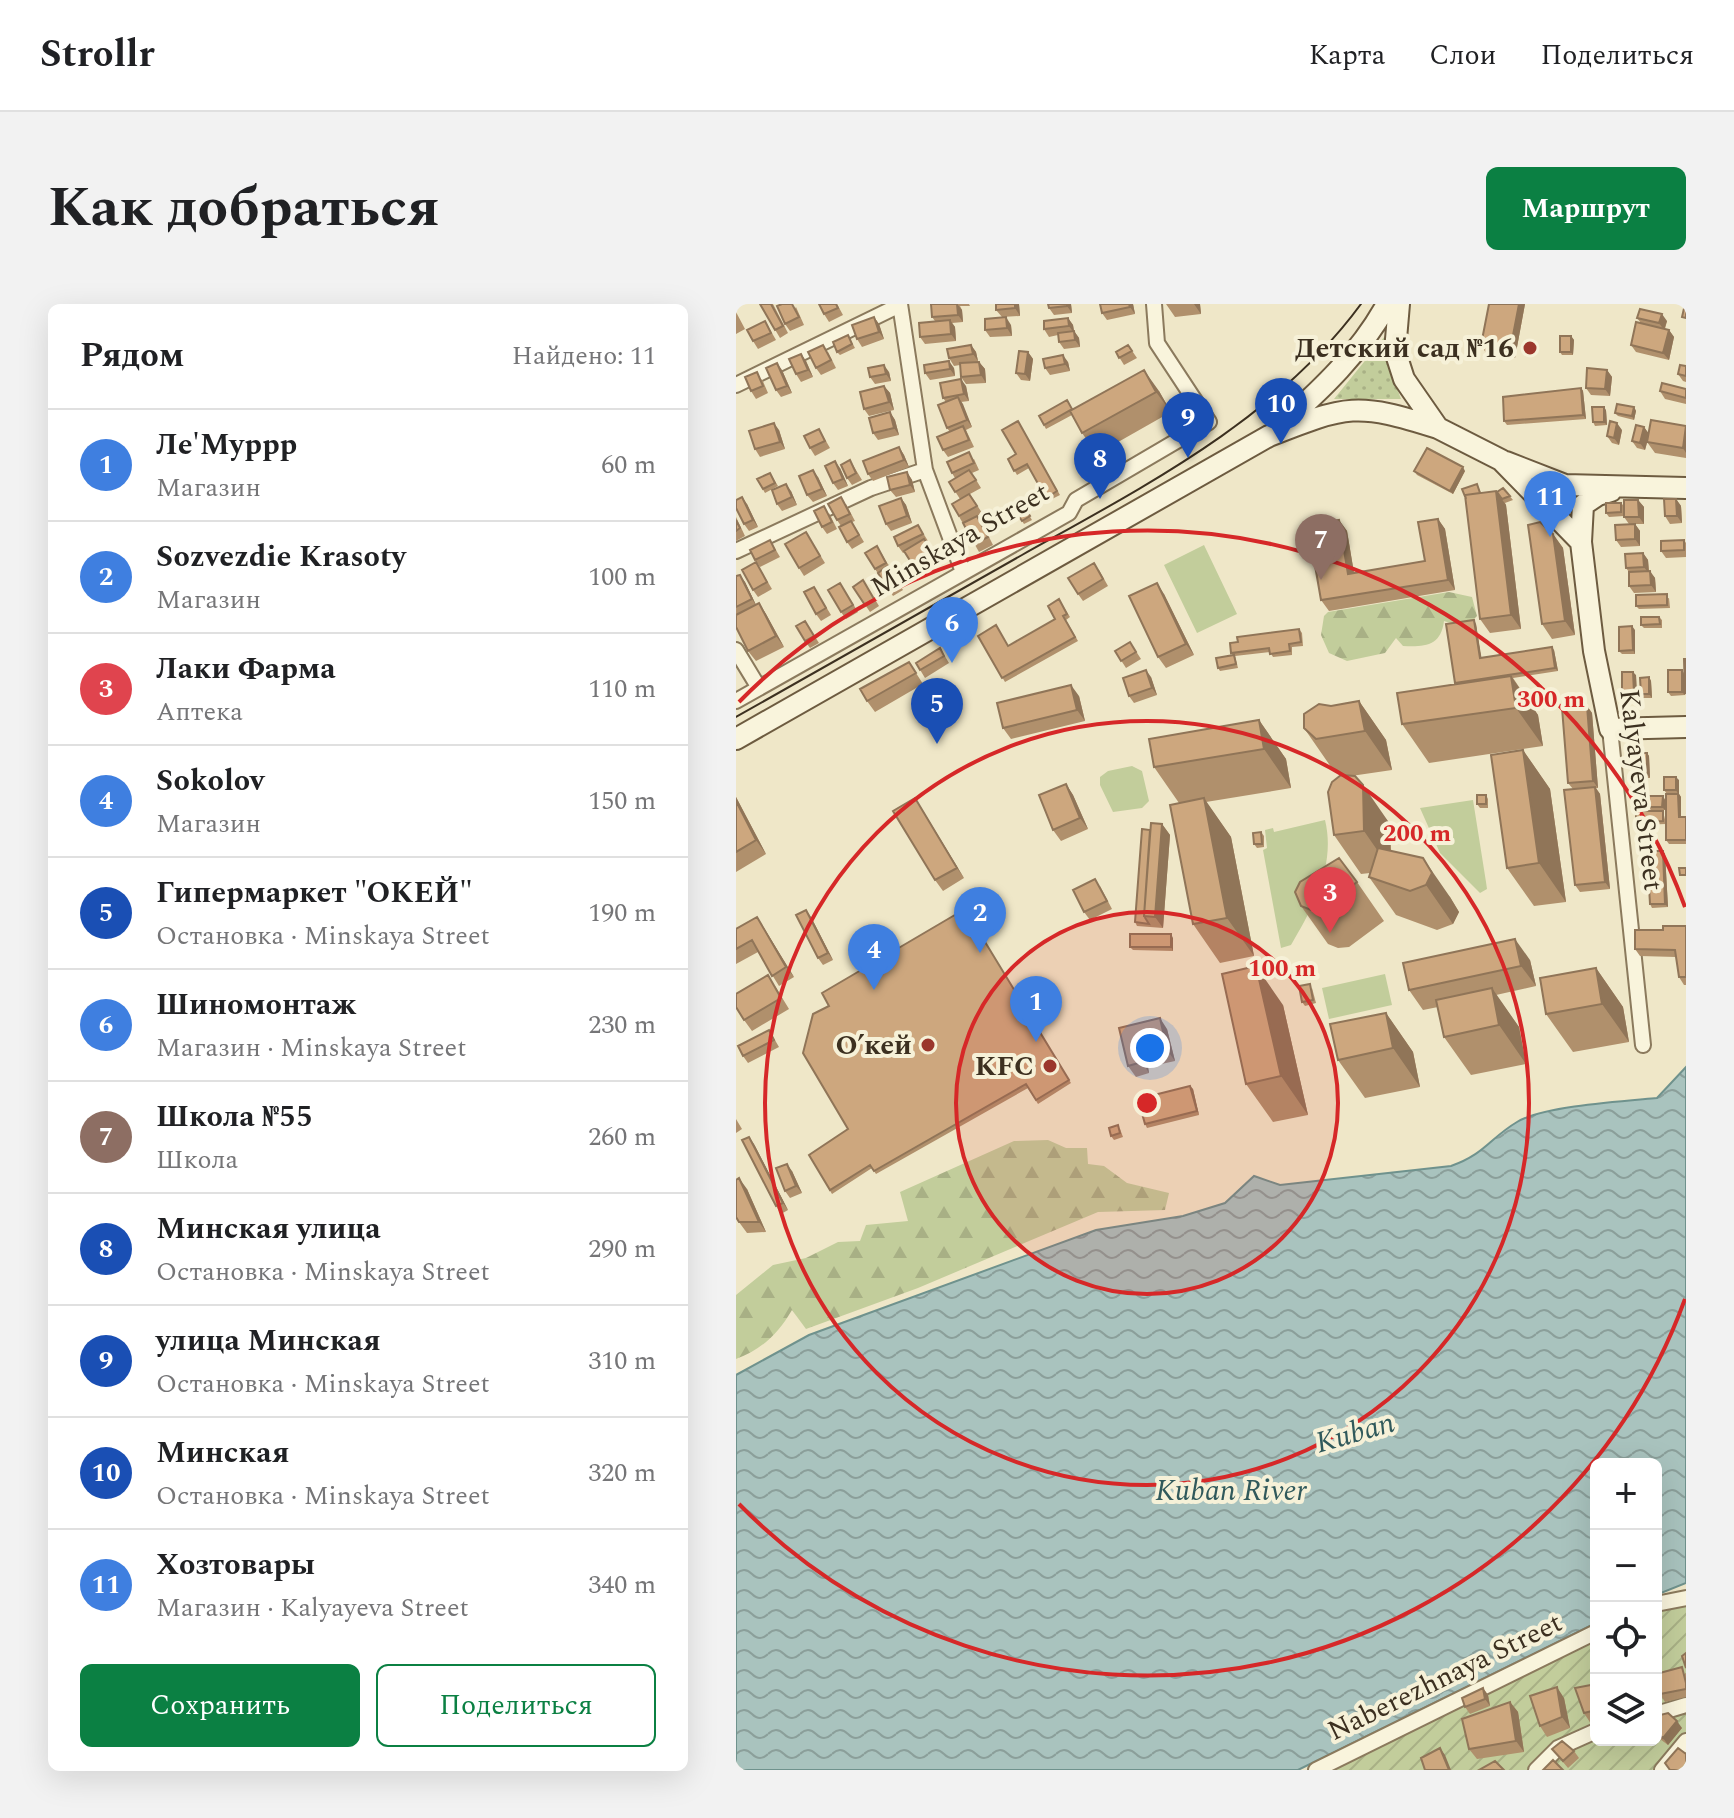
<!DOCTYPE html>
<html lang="ru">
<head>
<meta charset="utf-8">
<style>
  body { margin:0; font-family:Spectral,serif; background:#f2f2f2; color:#202124 }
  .controls { position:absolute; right:24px; bottom:24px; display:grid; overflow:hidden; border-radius:12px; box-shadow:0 8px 32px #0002 }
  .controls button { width:72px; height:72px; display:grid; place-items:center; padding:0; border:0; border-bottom:2px solid #e0e0e0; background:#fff; color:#202124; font:40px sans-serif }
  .you { position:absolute; left:414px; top:744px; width:28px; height:28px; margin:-20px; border:6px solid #fff; border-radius:50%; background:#1a73e8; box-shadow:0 0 0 12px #1a73e833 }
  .badge { display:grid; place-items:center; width:52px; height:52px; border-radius:50%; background:#0b8043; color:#fff; font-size:26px; font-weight:700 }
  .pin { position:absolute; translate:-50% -66px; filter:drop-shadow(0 2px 4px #0008) }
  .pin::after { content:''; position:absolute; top:42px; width:28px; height:24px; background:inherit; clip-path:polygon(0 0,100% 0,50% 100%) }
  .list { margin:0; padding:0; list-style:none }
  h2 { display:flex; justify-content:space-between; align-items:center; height:104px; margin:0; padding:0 32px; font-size:34px }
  h2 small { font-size:26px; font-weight:400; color:#757577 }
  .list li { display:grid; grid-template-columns:52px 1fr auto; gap:24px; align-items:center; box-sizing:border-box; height:112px; padding:0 32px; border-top:2px solid #e0e0e0 }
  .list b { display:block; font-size:30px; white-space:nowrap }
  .list p { margin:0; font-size:26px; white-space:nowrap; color:#757577 }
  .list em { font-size:26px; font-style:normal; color:#757577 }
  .actions { display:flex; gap:16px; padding:24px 32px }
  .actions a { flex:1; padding:18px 0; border:2px solid #0b8043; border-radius:12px; text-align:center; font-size:28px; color:#0b8043 }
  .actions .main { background:#0b8043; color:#fff }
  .icon { flex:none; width:44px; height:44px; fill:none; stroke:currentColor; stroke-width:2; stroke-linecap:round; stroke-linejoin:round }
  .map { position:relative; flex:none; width:950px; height:1466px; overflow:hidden; border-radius:12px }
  header { display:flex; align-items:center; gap:48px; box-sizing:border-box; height:112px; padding:0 40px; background:#fff; border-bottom:2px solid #e0e0e0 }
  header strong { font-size:38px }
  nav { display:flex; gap:44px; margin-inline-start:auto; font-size:28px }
  .intro { display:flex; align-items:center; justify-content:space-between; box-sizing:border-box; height:192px; padding:0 48px }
  h1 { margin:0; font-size:56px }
  .button { padding:20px 36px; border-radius:12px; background:#0b8043; color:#fff; font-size:28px; font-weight:700 }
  main { display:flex; gap:48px; padding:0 48px }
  aside { flex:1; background:#fff; border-radius:12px; box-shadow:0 8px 32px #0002 }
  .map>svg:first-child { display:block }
</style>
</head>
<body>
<header>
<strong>Strollr</strong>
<nav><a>Карта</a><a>Слои</a><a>Поделиться</a></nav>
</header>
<div class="intro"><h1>Как добраться</h1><a class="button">Маршрут</a></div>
<main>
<aside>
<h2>Рядом<small>Найдено: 11</small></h2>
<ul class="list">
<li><span class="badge" style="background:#3f7fe0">1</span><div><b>Ле'Муррр</b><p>Магазин</p></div><em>60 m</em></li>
<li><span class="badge" style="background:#3f7fe0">2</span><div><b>Sozvezdie Krasoty</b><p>Магазин</p></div><em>100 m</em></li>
<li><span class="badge" style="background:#e0444e">3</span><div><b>Лаки Фарма</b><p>Аптека</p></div><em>110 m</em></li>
<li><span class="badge" style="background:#3f7fe0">4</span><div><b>Sokolov</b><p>Магазин</p></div><em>150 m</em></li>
<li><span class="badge" style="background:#1a4fb4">5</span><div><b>Гипермаркет &quot;ОКЕЙ&quot;</b><p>Остановка · Minskaya Street</p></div><em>190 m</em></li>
<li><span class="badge" style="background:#3f7fe0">6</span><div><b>Шиномонтаж</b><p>Магазин · Minskaya Street</p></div><em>230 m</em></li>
<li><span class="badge" style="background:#8d6e63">7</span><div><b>Школа №55</b><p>Школа</p></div><em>260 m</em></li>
<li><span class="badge" style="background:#1a4fb4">8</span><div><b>Минская улица</b><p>Остановка · Minskaya Street</p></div><em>290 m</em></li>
<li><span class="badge" style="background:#1a4fb4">9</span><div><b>улица Минская</b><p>Остановка · Minskaya Street</p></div><em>310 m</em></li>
<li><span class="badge" style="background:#1a4fb4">10</span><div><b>Минская</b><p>Остановка · Minskaya Street</p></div><em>320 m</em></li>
<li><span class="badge" style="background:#3f7fe0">11</span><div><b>Хозтовары</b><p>Магазин · Kalyayeva Street</p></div><em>340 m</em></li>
</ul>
<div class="actions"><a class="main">Сохранить</a><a>Поделиться</a></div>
</aside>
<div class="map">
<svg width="950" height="1466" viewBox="0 0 950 1466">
  <defs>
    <pattern id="grass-dots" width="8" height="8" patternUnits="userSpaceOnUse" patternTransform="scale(2)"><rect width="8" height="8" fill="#c2cd9b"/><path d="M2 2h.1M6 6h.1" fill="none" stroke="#a8b085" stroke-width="1.8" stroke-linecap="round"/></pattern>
    <pattern id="forest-firs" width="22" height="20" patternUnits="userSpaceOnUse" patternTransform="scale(2)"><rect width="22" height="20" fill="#c2cd9b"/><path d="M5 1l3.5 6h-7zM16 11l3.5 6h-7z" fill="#a8b085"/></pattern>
    <pattern id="garden-furrows" width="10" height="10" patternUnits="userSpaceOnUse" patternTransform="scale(2)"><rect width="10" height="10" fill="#c2cd9b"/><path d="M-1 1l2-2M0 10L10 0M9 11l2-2" fill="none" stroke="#a8b085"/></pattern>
    <pattern id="water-waves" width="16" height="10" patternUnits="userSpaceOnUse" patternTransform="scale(2)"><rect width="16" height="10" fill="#a9c3be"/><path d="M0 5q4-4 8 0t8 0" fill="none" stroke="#8b9f9a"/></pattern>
  </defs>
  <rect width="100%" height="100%" fill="#efe7c8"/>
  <!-- grass -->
  <path fill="url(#grass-dots)" d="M649,32L651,57L665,95H598Z"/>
  <!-- forest -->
  <path fill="url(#forest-firs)" d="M713,288L736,293L741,312C732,322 720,321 708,317C705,342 689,343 667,342L660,334L649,349L611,357L593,349L585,331L588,312L592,308Z
    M312,836L330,844H351L352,860L368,862L391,879L433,889L429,906L362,908L182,984L70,1025L56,1006C42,1030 25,1046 0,1055V991L37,961L70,954L102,938L124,937L130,921L172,917L164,888L278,837Z"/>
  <!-- park -->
  <path fill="#c2cd9b" d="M468,241L501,310L461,329L428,261Z
    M396,462L406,467L413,497L406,504L377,508L364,481V473L372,467Z
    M737,496L750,578L751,585L744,589L704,549L684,504Z
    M589,516C600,561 577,604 555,641L545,644L527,546L531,544L529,526L537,524L538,528Z
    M649,670L656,701L593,715L586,684Z"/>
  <!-- garden -->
  <path fill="url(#garden-furrows)" d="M950,1287V1466H571L860,1324V1436H920V1296Z"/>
  <!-- water -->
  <path fill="url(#water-waves)" stroke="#6f928d" stroke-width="2" d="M950,763V1279L920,1291V1160H860V1319L562,1466H0V1071L73,1031L360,926L447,912L489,899L518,872L544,881L715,862C749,850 754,834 781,818C807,802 889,797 921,794Z"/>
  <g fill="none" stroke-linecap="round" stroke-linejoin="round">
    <defs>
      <path id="minor" d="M164,0L189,166L227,268
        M0,81L164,1
        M0,247L135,184L189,166
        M0,346L23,384
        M0,397L333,209L340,196L473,118L421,39L418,0
        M874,425L907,741
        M920,1300L950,1294
        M920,1410L950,1401
        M580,1466L860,1328
        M800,1466L822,1444L860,1427
        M926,1466L950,1437"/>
      <path id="secondary" d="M663,0L659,47L668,75L702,124L765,156L845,238L858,347L874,425L950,423
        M545,121C585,86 625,48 651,0
        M770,158L829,181L950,184
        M845,238L847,201L862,191L875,187
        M0,435L533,132C612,101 620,98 702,124"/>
    </defs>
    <!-- minor casing -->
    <use href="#minor" stroke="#8b7a5d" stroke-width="18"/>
    <!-- secondary casing -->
    <use href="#secondary" stroke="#6d5b40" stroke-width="24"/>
    <!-- minor -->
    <use href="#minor" stroke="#f9f4dc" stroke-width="14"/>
    <!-- secondary -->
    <use href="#secondary" stroke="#f9f4dc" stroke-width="20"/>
    <!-- tram -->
    <path stroke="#3c3020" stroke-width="2" d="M0,413C95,359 190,305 286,251C407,183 540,116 625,0"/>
  </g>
  <!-- wall -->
  <path fill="#b0906c" d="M24,0H37L52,29L44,34Z
    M101,0L107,11L93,18L88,10Z
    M195,0H233L234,2H224L226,6L227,18L216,19L219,23L220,37L189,40L184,33L199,17L196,13Z
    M260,0H283L284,12L266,13L260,6Z
    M312,0H335L336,9L318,11L313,4Z
    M364,0H397L399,10L371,16L366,9Z
    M430,0H464L465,10L439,13Z
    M753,0H789L779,54L750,49L745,41Z
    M60,3L68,21L54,27L49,20Z
    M0,8L9,25L0,30Z
    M138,13L143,20L148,35L126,43L121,35Z
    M332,14L337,21L338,27L343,34L344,43L328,45L323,38L322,31L313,33L308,25Z
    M901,14L931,17L929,25L933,26L938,33L933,56L900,48L895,41L905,19Z
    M29,17L40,36L22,45L17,37Z
    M275,21L276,32L254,33L249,26Z
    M835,32L838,36L837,51H826L824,48Z
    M114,35L119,44L104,51L101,48Z
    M235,41L240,48L242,57L243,58L249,65L250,79L230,80L225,73L224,61L218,62L213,54Z
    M392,41L401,54L388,61L380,48Z
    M92,48L100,64L85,71L80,64Z
    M292,48L297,55L294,77L285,76L280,69Z
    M65,50L70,57L77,73L65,78L60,70Z
    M332,58L334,67L314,71L309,64Z
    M950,62V78L947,77L942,70Z
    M218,64L219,72L194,76L189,69Z
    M46,66L56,89L45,93L40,86Z
    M871,66L876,73L874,92L855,91L850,84Z
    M153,68L155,77L139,80L134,73Z
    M26,75L32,89L20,95L15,87Z
    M148,82L154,89L158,106L133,112L128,105Z
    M230,82L233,97L225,98L236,123L230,126L238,143L212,153L207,146L214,128L211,124L210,98L207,94Z
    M845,84L847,87L850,115L771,121L768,117Z
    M950,85V100L929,95L924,87Z
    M423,87L435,108L361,150L346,129L336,111L310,125L303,112L337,106Z
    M898,103L900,107L898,116L882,112L879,109Z
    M870,106L871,121L859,122L857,118Z
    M154,108L159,116L163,131L142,136L137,129Z
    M284,121L324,191L312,197L293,164L281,171L272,155L280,150Z
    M950,122V154L919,149L911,138L912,136L909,146L901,144L896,137L908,123L913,130Z
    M83,125L94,144L79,152L74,144Z
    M43,126L49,145L24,153L19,145Z
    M886,126L883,141L876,139L871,132Z
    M163,143L168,151L173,163L137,177L132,170Z
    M238,155L243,166L236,169L245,184L234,190L246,209L238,214L241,212L246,219L257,241L243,248L216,200L224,195L213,178L219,174L216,169Z
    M114,156L126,176L116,181L111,174Z
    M104,164L112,182L102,186L97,179Z
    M678,167H729L717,190L681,171Z
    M171,168L176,176L179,188L160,193L154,186Z
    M34,169L42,182L29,189L21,175Z
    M82,173L91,192L77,198L71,191Z
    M741,180L745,189L761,188L767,184L777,196L769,199L770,201L785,325L754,329L744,315Z
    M55,187L61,201L46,207L41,200Z
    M165,194L170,201L176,219L155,227L150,220Z
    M940,195L945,202L946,219L934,220L929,212Z
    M902,196L908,203V220H899L904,227V242L885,243L880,236L893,220L888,213Z
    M285,198L296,216L288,220L277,203Z
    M885,199L888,202V212L873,213L870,209Z
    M11,200L22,223L13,227L8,220Z
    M110,200L119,217L116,218L128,238L116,245L111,238L105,222L101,216Z
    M93,209L101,225L91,230L86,223Z
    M0,213L9,232L0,237Z
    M702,215L709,225L719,286L593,307L585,296L603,216L611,227L618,269L689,257Z
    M182,221L192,237L190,238L203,259L183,271L169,248L167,249L162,242Z
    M70,228L89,259L68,272L63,264Z
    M817,230L827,244L839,331L816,335L806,320Z
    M34,236L44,253L24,263L19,256Z
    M948,236L950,239V253L930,254L925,247Z
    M907,249L912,256L913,267L919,274L920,288L898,289L893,282V268L890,264Z
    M146,250L167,286L157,292L139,265Z
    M20,258L36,285L22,293L17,286Z
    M363,266L372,282L347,297L342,290Z
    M0,272L9,278L20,301L23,299L30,310L48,343L20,357L12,347L0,323Z
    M127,276L143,302L134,308L117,283Z
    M78,283L95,311L85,317L80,310Z
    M109,287L122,308L110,315L105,308Z
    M428,290L458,351L430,364L422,353Z
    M933,294L934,304L903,305L900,302Z
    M323,295L334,313L330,316L342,337L269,378L242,332L273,342L319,315Z
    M923,313L926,316V324H908L905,321Z
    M69,317L83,339L74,344L69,337Z
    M740,320L745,354L818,346L822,367L777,374L802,411L807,442L693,459L666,420L720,380L719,379Z
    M563,325L566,329L567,342L556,343V351L537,353L534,348L499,352L502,364L484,367L482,364L497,351L495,349Z
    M899,326V350H886L883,347Z
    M394,338L405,355L390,364L379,347Z
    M204,344L213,359L189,374L180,359Z
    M950,355V391L949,389V391L935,392L932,388L946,366L948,369Z
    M173,358L187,380L139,408L131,397Z
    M900,371L901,393H889L886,389Z
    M415,373L421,391L398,399L393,392Z
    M913,373L915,377L916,394H907L905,390Z
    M343,392L349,417L275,435L267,424Z
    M623,397L650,436L656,466L615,472L654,520L655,547L714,593L723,608L717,620L701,626L660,611L633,573L634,569L625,570L598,531L605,471L595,463L568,424L595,402Z
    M851,402L856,409L862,484H860L864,490L874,585L844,588L839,581L837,485L832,479Z
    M523,416L550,455L555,484L470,498L495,533L518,652L484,659L457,620L443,499L418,463Z
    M787,446L814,485L830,598L798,602L771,564Z
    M911,449L913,452L914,474H902L899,471Z
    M943,476V490L945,493V513H950V540H933L930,536L931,490L928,486Z
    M330,480L337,491L352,525L325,537L317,526Z
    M750,491L752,495V504H744L741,500Z
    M927,492L929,496V506H915L912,503Z
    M0,493L30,550L0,568Z
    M179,494L228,574L207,587L199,576Z
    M927,507L930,520L903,521L900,518Z
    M426,520L434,531L427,624L401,622L399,618L414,526Z
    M525,528L528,532V543L521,544L518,540Z
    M927,547L929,550L932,603L916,604L914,600Z
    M621,578L648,617L613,643L602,644L592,640L565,602Z
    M364,582L376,605L354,616L348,608Z
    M229,605L335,779L302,800L292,784L140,870L136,864L96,890L73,851L112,825L93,702Z
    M21,613L58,673L43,682L22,648L0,660V625Z
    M75,613L97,656L87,661L82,654Z
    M950,622V681H948L943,673L940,653L904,652L899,645L927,626Z
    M437,634V647L397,646L394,643Z
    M794,656L800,682L760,691L783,723L790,760L735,771L708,733L702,703L687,706L673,686Z
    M860,664L887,703L893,738L837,748L810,710Z
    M39,682L53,705L16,727L8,716Z
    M576,684L580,699L569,702L566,698Z
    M547,701L572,811L537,818L510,780Z
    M650,709L677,748L684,783L629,794L602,756Z
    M431,725L439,757L412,763L413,769L400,773L392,762Z
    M33,726L43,743L12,759L7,752Z
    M454,782L457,785L463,811L411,824L409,820Z
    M0,815L6,825L0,829Z
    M384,825L387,833L378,836L375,832Z
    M18,840L52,906L45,910L40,902Z
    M56,867L66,889L54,894L49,887Z
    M11,885L30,928L11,929L0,914Z
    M950,1369V1393L929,1398L924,1390Z
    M860,1380V1418L855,1420L848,1409Z
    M747,1384L752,1391L754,1402L734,1410L729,1403Z
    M828,1394L834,1424L811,1433L804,1422Z
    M774,1398L782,1408L788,1448L741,1455L733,1445Z
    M920,1412L946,1424L932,1441L920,1432Z
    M816,1445L838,1447L843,1454L832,1464Z"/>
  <!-- shaded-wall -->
  <path fill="#907558" d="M221,0L226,6L227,18L222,11Z
    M279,0H283L284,12L279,4Z
    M331,0H335L336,9L331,2Z
    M393,0H397L399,10L394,3Z
    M458,0H464L465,10Z
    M783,0H789L779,54L774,47Z
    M926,10L931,17L928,26L923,19Z
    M138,13L143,20L148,35L143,28Z
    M270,13L275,21L276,32L271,24Z
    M332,14L337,21L338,27L343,34L344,43L339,36L338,29L333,22Z
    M214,16L219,23L220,37L215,30Z
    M933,26L938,33L933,56L927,49Z
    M835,32L838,36L837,51L835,48Z
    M235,41L240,48L242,57L237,50Z
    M292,48L297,55L294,77L289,70Z
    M65,50L70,57L77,73L72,66Z
    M327,51L332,58L334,67L329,60Z
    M213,57L218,64L219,72L214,65Z
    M243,58L249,65L250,79L245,71Z
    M41,59L46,66L56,89L51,82Z
    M148,61L153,68L155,77L150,70Z
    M408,66L423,87L435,108L420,88Z
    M871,66L876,73L874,92L869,85Z
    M225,75L230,82L233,97L228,90Z
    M148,82L154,89L158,106L153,98Z
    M845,84L847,87L850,115L847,111Z
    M222,93L227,100L236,123L231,116Z
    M868,103L870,106L871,121L868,118Z
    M898,103L900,107L898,116L896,112Z
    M154,108L159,116L163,131L158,124Z
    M38,119L43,126L49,145L44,138Z
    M881,119L886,126L883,141L878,134Z
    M908,123L913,130L909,146L904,139Z
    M950,126V149L947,144Z
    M163,143L168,151L173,163L168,156Z
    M99,157L104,164L112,182L107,175Z
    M727,163L729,167L717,190L714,187Z
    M77,166L82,173L91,192L86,185Z
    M171,168L176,176L179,188L174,181Z
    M50,180L55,187L61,201L56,193Z
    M760,187L770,201L785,325L775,311Z
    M6,193L11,200L22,223L17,216Z
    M165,194L170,201L176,219L171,212Z
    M940,195L945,202L946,219L941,212Z
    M902,196L908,203V220L903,213Z
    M702,215L709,225L719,286L712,276Z
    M603,216L611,227L620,281L612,270Z
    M899,220L904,227V242L899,235Z
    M817,230L827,244L839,331L829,317Z
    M907,249L912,256L913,270L908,263Z
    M914,267L919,274L920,288L915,281Z
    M4,271L9,278L21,303L16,295Z
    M421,279L428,290L458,351L450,340Z
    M23,299L30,310L48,343L40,332Z
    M738,316L740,320L746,357L744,354Z
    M896,322L899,326V350L897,346Z
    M816,343L818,346L822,367L819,364Z
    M410,366L415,373L421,391L416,384Z
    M946,366L948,370L949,391L946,388Z
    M897,368L900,371L901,393L898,389Z
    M775,372L802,411L807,442L780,404Z
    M913,373L915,377L916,394L913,390Z
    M335,381L343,392L349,417L341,406Z
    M623,397L650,436L656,466L629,427Z
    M851,402L856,409L862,484L857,477Z
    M523,416L550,455L555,484L528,445Z
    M787,446L814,485L830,598L803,559Z
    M911,449L913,452L914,474L911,470Z
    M940,473L943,476V490L945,493V516L943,513L942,490L940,486Z
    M330,480L337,491L352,525L344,514Z
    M627,481L654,520L655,566L628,527Z
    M859,483L864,490L874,585L869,578Z
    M927,492L929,496V506L926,503Z
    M0,493L30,550L20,536L0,497Z
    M179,494L186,505L228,574L221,564Z
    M468,494L495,533L518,652L491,614Z
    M426,520L434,531L427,624L419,613Z
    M927,547L929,550L932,603L929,600Z
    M687,554L714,593L723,608L717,620L690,581Z
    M70,606L75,613L97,656L92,649Z
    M21,613L28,624L58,673L50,663Z
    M435,630L437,634V647L435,643Z
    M779,635L794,656L800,682L785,662Z
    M520,662L547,701L572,811L545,772Z
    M860,664L887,703L893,738L866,700Z
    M756,684L783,723L790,760L763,721Z
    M650,709L677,748L684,783L657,744Z
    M424,714L431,725L439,757L431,746Z
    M404,753L412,763L413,769L406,758Z
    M454,782L457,785L463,811L461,807Z
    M13,833L18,840L52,906L47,899Z
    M51,860L56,867L66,889L60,882Z
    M3,874L11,885L30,928L23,918Z
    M821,1383L828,1394L834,1424L826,1413Z
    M747,1384L752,1391L754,1402L749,1395Z
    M774,1398L782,1408L788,1448L780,1437Z
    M941,1417L946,1424L932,1441L927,1434Z
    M704,1444L709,1451L715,1466H713Z"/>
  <!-- building -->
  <path fill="#cda77e" stroke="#907558" stroke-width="2" d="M24,0H35L47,22L39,26Z
    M46,0H56L63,13L49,20L41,2Z
    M83,0H100L102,4L88,10Z
    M195,0H221L222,11L196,13Z
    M260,0H279V4L260,6Z
    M312,0H331V2L313,4Z
    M364,0H393L394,3L366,9Z
    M753,0H783L774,47L745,41Z
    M949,0L950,1V14L946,13Z
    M904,5L926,10L923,19L901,14Z
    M138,13L143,28L121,35L116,21Z
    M270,13L271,24L249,26V15Z
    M332,14L333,22L308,25V17Z
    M214,16L215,30L184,33L183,19Z
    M29,17L35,29L17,37L11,26Z
    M900,18L933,26L927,49L895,41Z
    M338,27L339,36L323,38L322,29Z
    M112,31L116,40L101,48L97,38Z
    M824,32H835V48H824Z
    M87,41L95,56L80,64L72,48Z
    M235,41L237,50L213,54L211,45Z
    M392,41L396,47L383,54L380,48Z
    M283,47L292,48L289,70L280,69Z
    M65,50L72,66L60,70L53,55Z
    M327,51L329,60L309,64L307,55Z
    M213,57L214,65L189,69L188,61Z
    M243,58L245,71L225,73L224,59Z
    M41,59L51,82L40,86L30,64Z
    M148,61L150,70L134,73L132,64Z
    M944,61L950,62V72L942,70Z
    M851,64L871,66L869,85L850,84Z
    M408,66L420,88L346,129L334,107Z
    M21,68L27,82L15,87L9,73Z
    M225,75L228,90L207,94L204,79Z
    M926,79L950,85V94L924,87Z
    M148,82L153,98L128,105L124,88Z
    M845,84L847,111L768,117L767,93Z
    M222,93L231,116L211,124L202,101Z
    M331,96L336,105L308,121L303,112Z
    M881,100L898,103L896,112L879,109Z
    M856,103H868V118H857Z
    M154,108L158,124L137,129L133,114Z
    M915,116L950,122L947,144L911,138Z
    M282,117L321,187L310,194L291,160L278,167L272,155L280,150L266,126Z
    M874,117L881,119L878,134L871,132Z
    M38,119L44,138L19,145L13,127Z
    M900,121L908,123L904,139L896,137Z
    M227,122L233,136L207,146L201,133Z
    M83,125L89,137L74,144L68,132Z
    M163,143L168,156L132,170L127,157Z
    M691,144L727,163L714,187L678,167Z
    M233,148L238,159L216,169L211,158Z
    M114,156L120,169L111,174L105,161Z
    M99,157L107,175L97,179L89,162Z
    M77,166L86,185L71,191L63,172Z
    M233,166L240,176L219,188L213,178Z
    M171,168L174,181L154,186L151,173Z
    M34,169L39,179L27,185L21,175Z
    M50,180L56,193L41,200L36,186Z
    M741,180L744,189L729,191L730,195L726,185Z
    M767,184L774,192L766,195L761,188Z
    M760,187L775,311L744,315L729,191Z
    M233,190L241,202L223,212L216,200Z
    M6,193L17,216L8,220L0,204V196Z
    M105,193L114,210L101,216L92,200Z
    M165,194L171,212L150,220L143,202Z
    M928,195H940L941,212H929Z
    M888,196H902L903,213H888Z
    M285,198L294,212L286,217L277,203Z
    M870,199H885V208L870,209Z
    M88,202L96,218L86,223L78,207Z
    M241,212L252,233L238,240L227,219Z
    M702,215L712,276L585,296L572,221L603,216L612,270L689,257L682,218Z
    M0,216L4,224L0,227Z
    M115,217L123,231L111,238L103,223Z
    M804,218L817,230L829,317L806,320L792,221Z
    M899,220V235L880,236L879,221Z
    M182,221L187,230L162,242L158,233Z
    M70,228L84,252L63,264L49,240Z
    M188,235L197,252L178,263L168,247Z
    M34,236L39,246L19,256L14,246Z
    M948,236V246L925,247V237Z
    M141,242L150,259L139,265L129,249Z
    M907,249L908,263L890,264L889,250Z
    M20,258L31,278L17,286L6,266Z
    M358,259L367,275L342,290L332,274Z
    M152,262L162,279L152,285L142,269Z
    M914,267L915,281L893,282V268Z
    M4,271L16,295L0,303V272Z
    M127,276L138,295L129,301L117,283Z
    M104,279L117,301L105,308L92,286Z
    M421,279L450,340L422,353L393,292Z
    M78,283L90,304L80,310L68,288Z
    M931,290V301L900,302V291Z
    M323,295L331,310L327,312L339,333L266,374L242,332L260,321L272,342L319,315L312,302Z
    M23,299L40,332L12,347L0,323V311Z
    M905,313H923L924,320L905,321Z
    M738,316L744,354L816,343L819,364L719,379L710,320Z
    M69,317L78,332L69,337L60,322Z
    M896,322L897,346L883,347V323Z
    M563,325L565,338L553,340L554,347L534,350L533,344L495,349L494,339L502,338L501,333Z
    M394,338L400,348L385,357L379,347Z
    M204,344L208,352L184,366L180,359Z
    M498,351L500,360L482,364L480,354Z
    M948,355H950V389H949Z
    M173,358L180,369L131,397L124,385Z
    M410,366L416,384L393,392L387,374Z
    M932,366H946V388H932Z
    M886,368H897L898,389H886Z
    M775,372L780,404L666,420L661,389Z
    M913,373V390H905L904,374Z
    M335,381L341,406L267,424L261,399Z
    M623,397L629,427L580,435L568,424V410L583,400L595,402Z
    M851,402L857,477L832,479L826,404Z
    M523,416L528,445L418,463L413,435Z
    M787,446L803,559L771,564L755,451Z
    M898,449H911V470L899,471Z
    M605,471L619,472L627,481L628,527L598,531L592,488L596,478Z
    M928,473H940V486H928Z
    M330,480L344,514L317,526L303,491Z
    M859,483L869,578L839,581L828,486Z
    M930,490H942L943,513H950V536H930Z
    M741,491H750V500H741Z
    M913,492H927L926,503H912Z
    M179,494L221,564L199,576L157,507Z
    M468,494L491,614L457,620L434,501Z
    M0,497L20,536L0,548Z
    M900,507H927V517L900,518Z
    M415,519L426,520L419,613L408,612Z
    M406,525L414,526L408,612L413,620L399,618Z
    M525,528L526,540H518L517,529Z
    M642,544L687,554L696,569L690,581L674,587L633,573Z
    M911,547H927L929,600H914Z
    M603,554L621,578L586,604L575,606L565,602L559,588L564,578Z
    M943,564H950V571H944Z
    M359,575L371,597L348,608L337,586Z
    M229,605L333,776L300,796L290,780L138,867L134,861L94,886L73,851L112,825L67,749L77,710L93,702L86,689Z
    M70,606L92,649L82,654L60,611Z
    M21,613L50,663L36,672L16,636L0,645V625Z
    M927,622H950V673H943L939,646L899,645V626H927Z
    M394,630H435V643H394Z
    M779,635L785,662L673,686L667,659Z
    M520,662L545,772L510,780L486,670Z
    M860,664L866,700L810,710L804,674Z
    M32,671L45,694L8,716L0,703V690Z
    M574,680L577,696L566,698L563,682Z
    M756,684L763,721L708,733L700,696Z
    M650,709L657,744L602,756L594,720Z
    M424,714L431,746L404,753L406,758L392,762L383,724Z
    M33,726L38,736L7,752L2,742Z
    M454,782L461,807L409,820L402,795Z
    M382,821L384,829L375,832L373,824Z
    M13,833L47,899L40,902L6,836Z
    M51,860L60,882L49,887L40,864Z
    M3,874L23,918H3L0,913V876Z
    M950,1349V1364L946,1352Z
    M946,1363L950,1379V1385L924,1390L920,1370Z
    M860,1380V1406L848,1409L839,1384Z
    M821,1383L826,1413L804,1422L794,1392Z
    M747,1384L749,1395L729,1403L726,1394Z
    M774,1398L780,1437L733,1445L726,1415Z
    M932,1409L941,1417L927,1434L920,1428V1412Z
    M826,1437L838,1447L827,1457L816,1445Z
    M704,1444L713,1466H689L685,1454Z
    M942,1444L950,1450V1466H934L929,1459Z
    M817,1456L827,1466H807Z
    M759,1457L768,1466H743Z"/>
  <!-- distance rings -->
  <circle cx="411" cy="799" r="191" fill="#d62828" fill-opacity=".12"/>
  <g fill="none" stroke="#d62828" stroke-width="4">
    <circle cx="411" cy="799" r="191"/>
    <circle cx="411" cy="799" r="382"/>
    <path d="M949 995A572 572 0 0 1 3 1200M3 398A572 572 0 0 1 949 603"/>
  </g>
  <!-- markers -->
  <g fill="#9b372c" stroke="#f6f1d8" stroke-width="3">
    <circle cx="794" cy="44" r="8"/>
    <circle cx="192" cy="741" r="8"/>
    <circle cx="314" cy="762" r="8"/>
  </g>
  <g text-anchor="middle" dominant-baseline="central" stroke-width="8" stroke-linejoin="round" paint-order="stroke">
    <!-- poi labels -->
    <g font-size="28" font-weight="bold" fill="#3c3020" stroke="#f6f1d8" text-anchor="end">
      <text x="778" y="44">Детский сад №16</text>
      <text x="176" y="741">О’кей</text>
      <text x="298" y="762">KFC</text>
    </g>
    <!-- street labels -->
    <g font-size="28" fill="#3c3020" stroke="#f6f1d8">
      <text transform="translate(224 236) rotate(-30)">Minskaya Street</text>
      <text transform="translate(905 486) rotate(83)">Kalyayeva Street</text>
      <text transform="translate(709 1373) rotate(-26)">Naberezhnaya Street</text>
    </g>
    <!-- water labels -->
    <g font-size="30" font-style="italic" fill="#30595b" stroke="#f6f1d8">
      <text transform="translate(619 1129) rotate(-16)">Kuban</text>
      <text x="495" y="1187">Kuban River</text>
    </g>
  </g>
  <circle cx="411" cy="799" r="12" fill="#d62828" stroke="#f6f1d8" stroke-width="4"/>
  <g font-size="24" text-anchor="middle" font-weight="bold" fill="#d62828" stroke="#f6f1d8" stroke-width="8" stroke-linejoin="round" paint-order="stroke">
    <text x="815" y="403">300 m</text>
    <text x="681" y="537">200 m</text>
    <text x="546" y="672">100 m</text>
  </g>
</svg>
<div class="controls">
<button>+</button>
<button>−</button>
<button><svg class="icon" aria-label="locate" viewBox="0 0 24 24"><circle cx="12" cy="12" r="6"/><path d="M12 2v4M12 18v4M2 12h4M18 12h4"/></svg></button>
<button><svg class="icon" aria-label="layers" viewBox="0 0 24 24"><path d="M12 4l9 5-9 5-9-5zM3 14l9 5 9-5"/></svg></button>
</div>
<div class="you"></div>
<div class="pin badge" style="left:300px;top:738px;background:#3f7fe0">1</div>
<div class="pin badge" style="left:244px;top:649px;background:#3f7fe0">2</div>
<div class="pin badge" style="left:594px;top:629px;background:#e0444e">3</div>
<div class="pin badge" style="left:138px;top:686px;background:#3f7fe0">4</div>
<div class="pin badge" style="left:201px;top:440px;background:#1a4fb4">5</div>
<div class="pin badge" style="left:216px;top:359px;background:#3f7fe0">6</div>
<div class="pin badge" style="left:585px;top:276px;background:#8d6e63">7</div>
<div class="pin badge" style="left:364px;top:195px;background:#1a4fb4">8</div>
<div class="pin badge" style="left:452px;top:154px;background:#1a4fb4">9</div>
<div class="pin badge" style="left:545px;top:140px;background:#1a4fb4">10</div>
<div class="pin badge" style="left:814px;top:233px;background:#3f7fe0">11</div>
</div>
</main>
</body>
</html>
